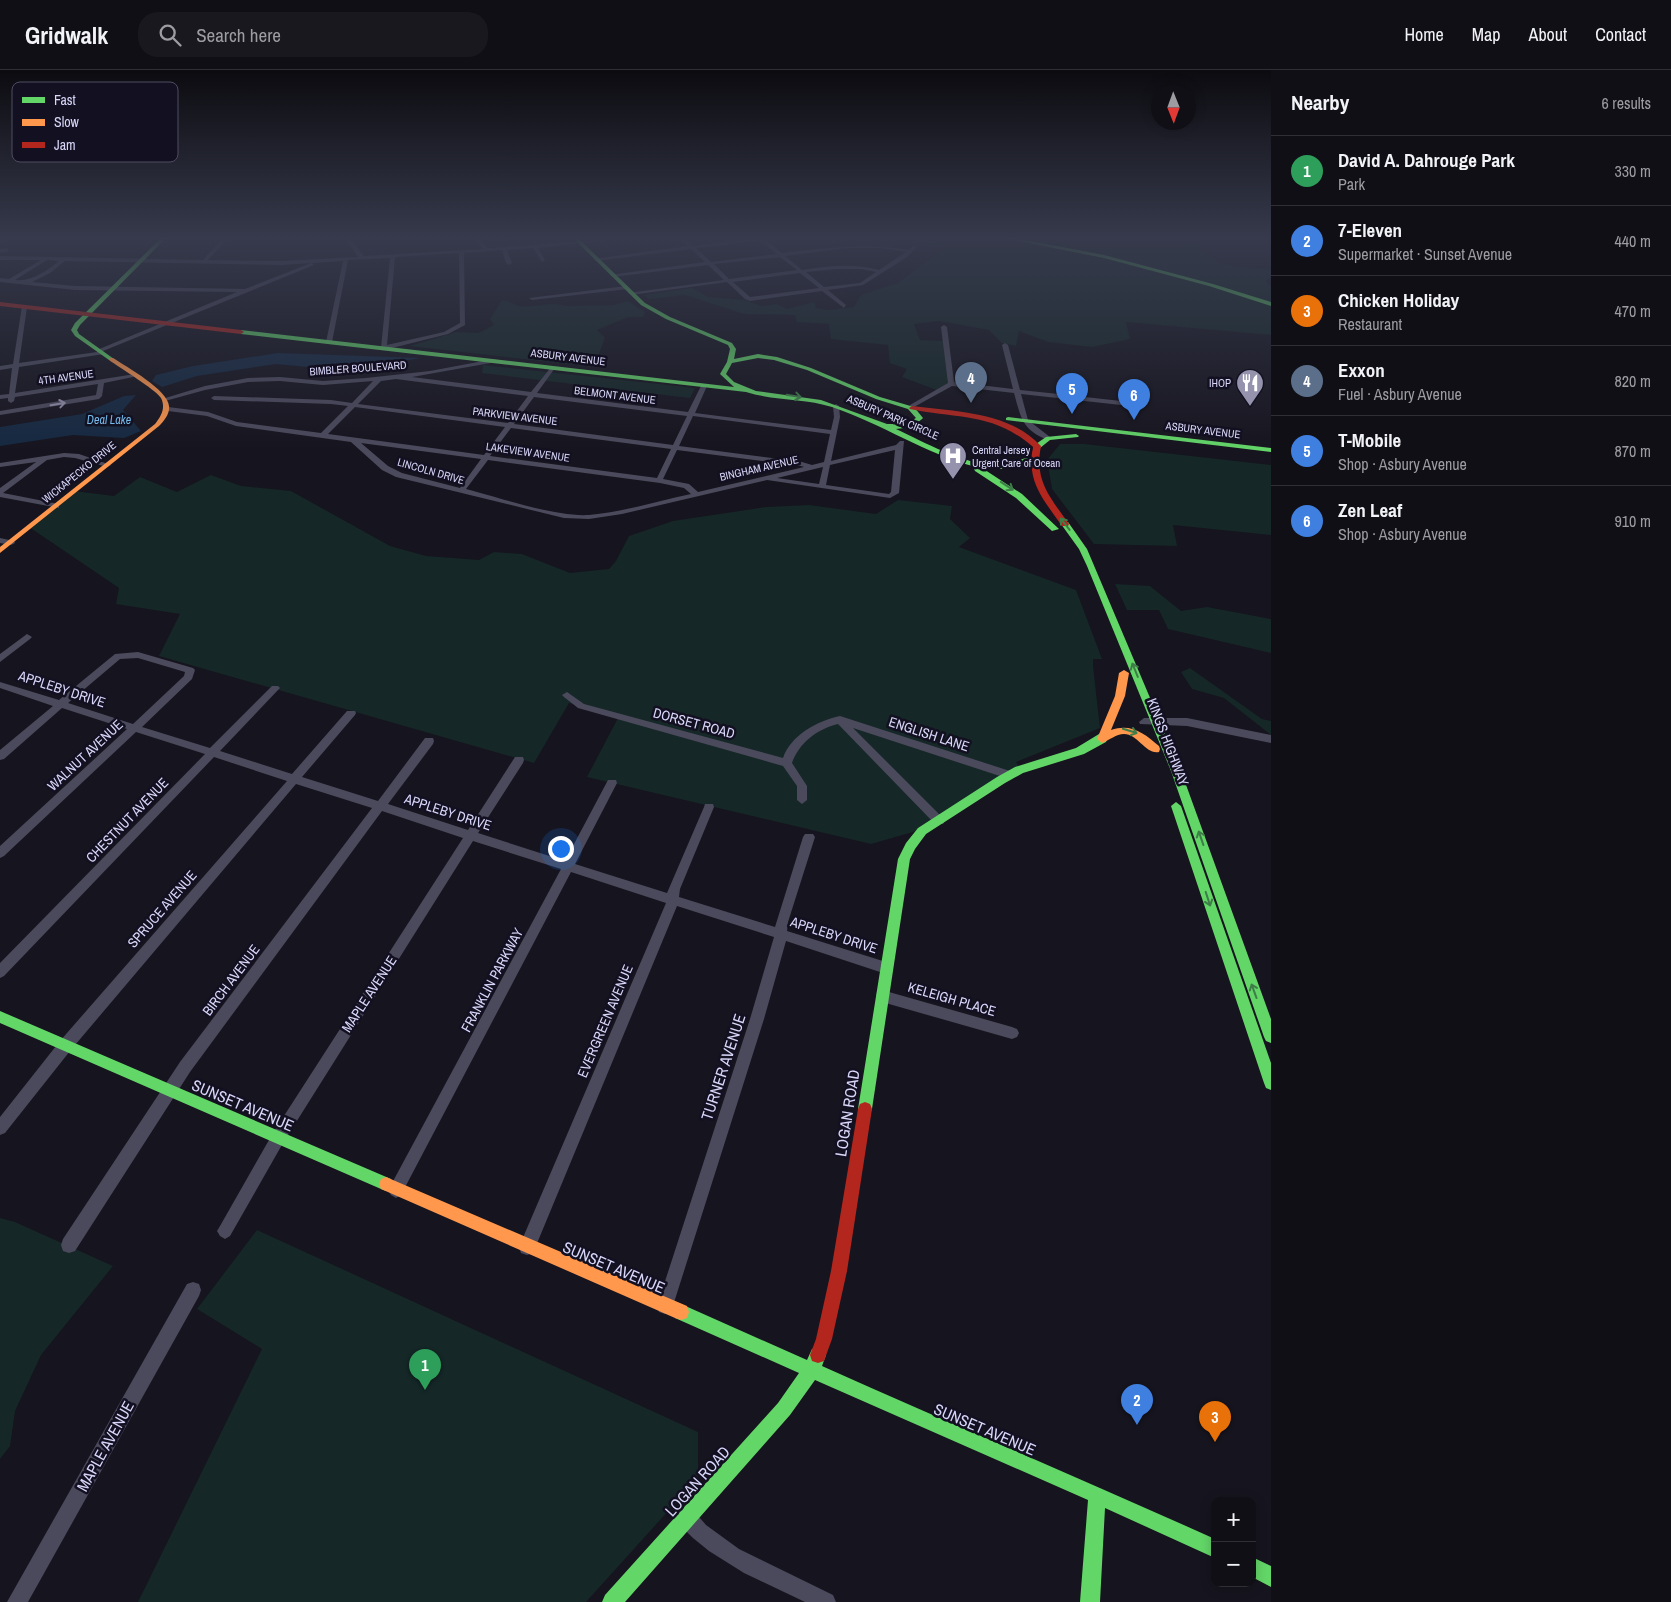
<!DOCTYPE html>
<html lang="en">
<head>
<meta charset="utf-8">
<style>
  body { margin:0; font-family:"Archivo Narrow",sans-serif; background:#19181f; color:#f1f3f6 }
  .controls { position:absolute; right:15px; bottom:15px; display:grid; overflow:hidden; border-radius:10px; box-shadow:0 2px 12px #0003 }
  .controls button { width:45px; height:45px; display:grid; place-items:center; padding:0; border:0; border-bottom:1px solid #302f35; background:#100f16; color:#f1f3f6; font:25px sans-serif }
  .compass { position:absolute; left:1151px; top:15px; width:45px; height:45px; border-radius:50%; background:#100f16; box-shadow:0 2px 12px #0003; rotate:179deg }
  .you { position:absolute; left:560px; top:778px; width:18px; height:18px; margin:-12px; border:4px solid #fff; border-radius:50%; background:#1a73e8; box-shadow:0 0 0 8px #1a73e833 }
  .badge { display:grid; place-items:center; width:32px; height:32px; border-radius:50%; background:#1a73e8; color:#fff; font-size:16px; font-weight:700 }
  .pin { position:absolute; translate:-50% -41px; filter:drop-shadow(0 1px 2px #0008) }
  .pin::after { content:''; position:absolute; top:26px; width:18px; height:15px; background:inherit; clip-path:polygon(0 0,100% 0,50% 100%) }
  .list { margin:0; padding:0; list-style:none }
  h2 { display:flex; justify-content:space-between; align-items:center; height:65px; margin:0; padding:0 20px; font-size:21px }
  h2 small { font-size:16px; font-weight:400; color:#9c9ca1 }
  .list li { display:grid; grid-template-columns:32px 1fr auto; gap:15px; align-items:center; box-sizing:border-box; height:70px; padding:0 20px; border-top:1px solid #302f35 }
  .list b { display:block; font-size:19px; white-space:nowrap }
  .list p { margin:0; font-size:16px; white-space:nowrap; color:#9c9ca1 }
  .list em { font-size:16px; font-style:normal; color:#9c9ca1 }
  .icon { flex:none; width:28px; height:28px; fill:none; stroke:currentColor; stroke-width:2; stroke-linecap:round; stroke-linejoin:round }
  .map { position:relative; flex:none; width:1271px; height:1532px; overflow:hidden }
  header { display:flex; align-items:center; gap:30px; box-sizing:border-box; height:70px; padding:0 25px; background:#100f16; border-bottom:1px solid #302f35 }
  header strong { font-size:24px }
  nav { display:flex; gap:28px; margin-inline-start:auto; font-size:18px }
  .search { width:350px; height:45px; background:#19181f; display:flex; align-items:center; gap:12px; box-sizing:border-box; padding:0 18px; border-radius:20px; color:#9c9ca1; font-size:19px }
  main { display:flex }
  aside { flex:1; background:#100f16 }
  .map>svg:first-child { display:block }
</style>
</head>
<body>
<header>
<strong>Gridwalk</strong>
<div class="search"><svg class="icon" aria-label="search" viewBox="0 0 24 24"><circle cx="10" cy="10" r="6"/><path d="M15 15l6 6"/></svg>Search here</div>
<nav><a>Home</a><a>Map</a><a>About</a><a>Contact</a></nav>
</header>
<main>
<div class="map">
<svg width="1271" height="1532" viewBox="0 0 1271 1532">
  <rect width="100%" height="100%" fill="#16141e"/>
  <!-- green -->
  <path fill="#152727" d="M884,167H976L992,169L1014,167H1192C1212,200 1236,196 1271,200V206L1266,211L1271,217V265L1126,252L1130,269L1092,277L1048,272L1019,261L1016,276L1002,273L989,260L939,251L914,254L920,270L946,271L955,314L942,322L902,307L907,299L890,293L888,275L831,269L829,254L797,252L795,245L744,244L685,225L649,229L644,225L692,218L708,227L745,230L761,236L777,234L787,239L814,232L816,238L828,240L854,237L861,225L898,213L945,178L909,171L888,172Z
    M502,230C510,230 514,236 521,236C536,238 551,231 566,236L614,235L628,231L645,242L643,247H628L597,260L605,268L594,297L410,276L456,262L479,263L494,255L490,249Z
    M483,295L695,318L690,328L482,303Z
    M1060,374H1084L1271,395V465L1173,455L1177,476L1094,474L1052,419L1047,390Z
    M211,405L241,416L291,421L390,476L426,486L479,490L494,482L522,484L570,503L609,499L616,491L629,466L673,451L766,437L809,435L876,444L898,430L952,436L950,449L970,468L959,477L1076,520L1102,589H1093V596L1100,658L1016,692L1021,699L913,762L871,774L587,707L619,646L569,633L534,693L159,586L180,544L116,534L119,518L29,457L74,421L114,426L140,407L177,422Z
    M1115,514L1150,516L1181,541L1207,537L1271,549V583L1168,559L1159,540H1127Z
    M1190,598L1262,649L1271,651V665L1224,628L1192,619L1181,602Z
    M0,1148L15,1152L113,1196L41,1285L15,1341L10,1376L0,1389Z
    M257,1160L698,1362V1408L586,1532H138L262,1279L197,1239Z"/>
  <!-- water -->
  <path fill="#162941" d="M278,283L421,288L365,297L318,298L276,294L197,306L162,317L152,311L156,305L193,296Z
    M136,325L123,340L141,361L124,368L73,365L0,376V357L82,344L124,326Z"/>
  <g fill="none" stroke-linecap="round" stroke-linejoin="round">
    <!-- street -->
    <path fill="#4b4a5c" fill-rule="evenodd" d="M5,167H10L0,173V170Z
      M115,167H270L227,169L208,190L281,191L358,187L344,167H349L364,186L483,179L473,167H478L488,178L637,167L538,178L545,190L542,192L533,178L507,180L512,193L509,195L506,193L502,180L464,183L465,255L448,264L384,280L381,278L390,188L348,190L332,272L329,274L326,272L343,191L312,193L314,195L103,281L104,284L19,297L15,323L135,304L138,306L104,313L102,326L99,329L0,345V341L96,325L98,314L15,327L14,331L11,333L8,331V328L0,329V325L9,324L12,298L0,300V296L13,294L22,236L27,237L19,293L97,282V280L237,222L75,220L0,212V208L9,209L41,190H0V186L203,190L222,169H163ZM459,183L460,253L444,262L387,275L395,187ZM47,190L59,191C46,201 32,212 15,210ZM65,191L281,195L311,193L245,219L75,216L32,212L50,203Z
      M679,167H684L693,176L762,167L782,183C825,178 866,173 909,180L913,176L917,177L907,187L863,215L828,220L846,235L844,238L822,221L750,231L745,229L727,212L631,225L628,223L724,210L708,195L613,207L610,205L705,192L691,179L596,191L593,189L688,176ZM760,171L777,184L711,192L696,178ZM847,178H882L906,182L879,200C853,193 829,196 802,200L785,186ZM780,187L797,200L729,209L714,194ZM836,199H862L876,202L860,213L824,217L806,202ZM800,203L819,218L750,227L733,212Z
      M7,178L9,181L0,183V179Z
      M626,216L628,219L532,230L529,228Z
      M944,255L947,257L954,312L1013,319L1002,275L1005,273L1008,275L1020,320L1078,326L1073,310L1076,308L1079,310L1085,327L1121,331L1124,333L1121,335L1021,324L1028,350L1050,367V369L1048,370C1022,360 1021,348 1014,323L952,316L914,337H910V335L948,313L941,257Z
      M494,289L496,290V292L412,307L531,322L552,296L555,298L537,323L688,342L701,316L704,314L707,316L695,343L831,360L834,347L833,336L836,334L839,336L840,347L831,391L896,375L900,371H904L899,423L890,428L767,410L622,444L589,449L564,448L396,407L382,400L351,372L236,356L207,346L168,341L165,339L168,337L208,342L237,352L321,363L348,336L331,334L214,330L211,328L214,326L331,330L352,333L373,311L323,315L280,311L248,312L205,320L165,331L162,329L205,316L248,308L280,307L323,311L366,308L430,301ZM396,309L528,326L508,353L358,334L381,311ZM534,327L687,346L673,375L514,354ZM355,337L505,357L484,385L328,364ZM693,346L830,364L824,392L812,395L802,392L679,376ZM511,358L671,379L657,408L490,386ZM361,373L481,389L460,418L402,403L388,396ZM677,380L801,396L804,397L698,422L689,414L663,409ZM895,380L891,422L889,424L826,415L830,395ZM488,390L660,413L684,418L691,424C658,431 623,442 589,445C555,447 501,428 466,419ZM823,397L819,414L777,408Z
      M64,383L79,384L111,395L107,397L75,388L64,387L47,390L3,423L59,434V438L0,427V418L36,392L0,397V393Z
      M0,468L14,471L15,473L11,475L0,473Z
      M27,564L32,567L30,569L0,592V584Z
      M138,582L193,598L195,600L192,609L142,657L210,678L272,616H278L280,618L278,620L220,681L292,704L347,641H355L356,643L355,645L302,707L378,731L425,668H433L434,671L433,674L388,734L468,760L515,687H523L524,690L523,693L478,763L565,791L608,710H616L617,713L575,794L667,823L704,737L705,734H713L714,737L680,819L679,827L775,857L803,767L805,764H813L815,767L788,852L787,861L886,892L890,894L892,898L890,902L886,904L786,871L764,949L671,1242L665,1244L659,1242L657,1236L750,949L774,867L677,836L533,1183L527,1185L521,1183L519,1177L666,833L571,802L401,1125L396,1128L391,1125L388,1120L391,1115L561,799L473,771L283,1073L230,1166L225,1169L220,1166L217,1161L220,1156L273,1063L463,768L382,741L190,1002L75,1181L69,1183L63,1181L61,1175L63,1169L180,992L372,738L296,714L70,981L5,1063L0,1065V1047L60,971L287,711L214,687L4,906L0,908V893L205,684L136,662L4,786L0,788V776L127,659L62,638L4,689L0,690V680L53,636L0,618V612L59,630L115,584ZM138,588L185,602L184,606L133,654L68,633L120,589Z
      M567,622L584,634L783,688C791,665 817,651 840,646L1013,702L1014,705L1009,709L853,658L943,748L945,751L943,754H935L838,654C817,659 799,673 792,693L807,716V730L802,734L797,730V716L783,696L578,638L564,627L562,625Z
      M1144,648H1187L1271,665V673L1187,656L1140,654L1139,652Z
      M882,920L1012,957L1017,959L1019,963L1017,967L1012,969L882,932L877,930L876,926L877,922Z
      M193,1212L199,1214L201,1220L199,1226L28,1532H7L187,1214Z
      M686,1438L693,1440L706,1455L739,1479L833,1525L836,1532H805L744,1503L709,1481L693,1468L679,1454L677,1447L679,1440Z"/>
    <!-- fast -->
    <path fill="#63d668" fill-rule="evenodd" d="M162,167H167L80,255L77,260L79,264L114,289L109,290L75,266L71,260L75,253Z
      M572,167H577L645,233L670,247L732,273L736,279L734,289L758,284L777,287L811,298L880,327L914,337L923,348L922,349L912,357L896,359C924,372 963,394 994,395C1009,396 1024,386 1036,387V391C1018,397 1001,401 982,398L1022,424L1059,459L1052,461L1016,428L975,401L974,399L976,397C928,385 880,353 832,337C804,328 774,331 746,322L241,264L238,262L241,260L734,317L720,304L727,292L730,279L728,275L666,249L641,235ZM758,288L774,290L807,300L876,329L908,339L916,348L906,354H887L821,330L756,321L734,312L726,304L732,293Z
      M999,167H1009L1104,185L1213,214L1271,232V236L1209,216L1104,188Z
      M1008,347L1271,378V382L1006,350V348Z
      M1076,364L1079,366L1078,367L1050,370L1040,378L1033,376L1046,367Z
      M1062,452H1068L1087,479L1181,701L1271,949V973L1266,971L1264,967L1171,701L1087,496L1079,479L1061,454Z
      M1104,661L1109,665L1106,672L1084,684L1023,703L1005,713L926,764L915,779L910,789L872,1039L870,1044L865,1046L860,1044L858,1039L898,789L906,773L918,758L997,707L1015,697L1076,678Z
      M1176,732L1181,736L1271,993V1020L1266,1018L1264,1013L1171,736Z
      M0,941L391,1109L393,1114L391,1119L386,1121L381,1119L0,953Z
      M681,1234L807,1290L812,1279L818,1277L824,1279L826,1285L822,1296C952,1354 1084,1410 1215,1469V1488L1105,1438L1100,1532H1080L1088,1430L815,1310L790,1345L625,1532H602L605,1525L778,1333L799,1303L675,1248L673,1242L675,1236Z
      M1252,1487L1271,1496V1517L1252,1507Z"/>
    <!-- slow -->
    <path fill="#ff974d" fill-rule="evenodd" d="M109,288H113C127,297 168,320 169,336C170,344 164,351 159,356L0,483V477L155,354C161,346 166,338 161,328C155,319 120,298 109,290Z
      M1124,600L1129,603L1125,626L1111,660C1131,653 1144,663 1159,676L1160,679L1159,682C1146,685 1138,664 1124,664C1116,664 1110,670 1102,673L1097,669L1115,626L1119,603Z
      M386,1107L687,1236L689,1242L687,1248L681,1250L675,1248L381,1119L379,1114L381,1109Z"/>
    <!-- jam -->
    <path fill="#b3261e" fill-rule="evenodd" d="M0,232L241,260L244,262L241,264L0,236Z
      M912,336C956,342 1008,341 1041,376C1034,411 1050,427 1069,454L1068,456H1062C1043,429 1026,411 1033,377C993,342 957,349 910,339L909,338Z
      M865,1032L870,1034L872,1039L847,1201L832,1269L824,1291L818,1293L812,1291L810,1285L816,1269L831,1201L858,1039L860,1034Z"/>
  </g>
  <!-- one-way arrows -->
  <defs><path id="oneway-shaft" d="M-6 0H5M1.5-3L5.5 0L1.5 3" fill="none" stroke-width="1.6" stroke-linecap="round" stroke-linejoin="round" transform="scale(1.25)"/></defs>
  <g stroke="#3f7d48">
    <use href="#oneway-shaft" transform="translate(794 326) rotate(9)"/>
    <use href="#oneway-shaft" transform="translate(1007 416) rotate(33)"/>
    <use href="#oneway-shaft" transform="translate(1065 454) rotate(-128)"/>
    <use href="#oneway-shaft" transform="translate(1135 600) rotate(-112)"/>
    <use href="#oneway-shaft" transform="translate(1130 661) rotate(17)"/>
    <use href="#oneway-shaft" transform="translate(1201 768) rotate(-109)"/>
    <use href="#oneway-shaft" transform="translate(1208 829) rotate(72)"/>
    <use href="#oneway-shaft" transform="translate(1254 921) rotate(-110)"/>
  </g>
  <use stroke="#9290aa" href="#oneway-shaft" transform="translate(58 334) rotate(-9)"/>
  <!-- sky -->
  <linearGradient id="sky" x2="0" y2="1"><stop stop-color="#0c0b10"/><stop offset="0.44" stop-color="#363a4c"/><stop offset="1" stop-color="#363a4c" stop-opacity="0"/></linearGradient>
  <rect width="1271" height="381" fill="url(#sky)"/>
  <!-- icons -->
  <defs>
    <symbol id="restaurant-pin" viewBox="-11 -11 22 30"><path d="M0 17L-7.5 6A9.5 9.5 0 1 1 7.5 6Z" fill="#9492ac" stroke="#131121"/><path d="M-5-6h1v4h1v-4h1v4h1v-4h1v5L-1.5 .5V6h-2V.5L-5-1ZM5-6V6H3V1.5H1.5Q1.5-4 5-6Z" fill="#fff"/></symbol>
    <symbol id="hospital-pin" viewBox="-11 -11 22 30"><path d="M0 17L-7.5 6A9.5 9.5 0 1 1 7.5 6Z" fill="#9492ac" stroke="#131121"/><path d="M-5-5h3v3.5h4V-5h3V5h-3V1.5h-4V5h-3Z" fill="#fff"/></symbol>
  </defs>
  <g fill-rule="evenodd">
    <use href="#restaurant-pin" x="1234" y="297" width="32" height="43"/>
    <use href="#hospital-pin" x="937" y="370" width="32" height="43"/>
  </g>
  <g text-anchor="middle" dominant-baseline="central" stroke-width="5" stroke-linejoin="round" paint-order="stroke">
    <!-- far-street labels -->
    <g font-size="11" fill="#d8d6f9" stroke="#131121">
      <text transform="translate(568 287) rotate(7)">ASBURY AVENUE</text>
      <text transform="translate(358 298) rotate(-4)">BIMBLER BOULEVARD</text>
      <text transform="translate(66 307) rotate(-8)">4TH AVENUE</text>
      <text transform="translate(615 325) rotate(7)">BELMONT AVENUE</text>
      <text transform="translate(515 346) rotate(7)">PARKVIEW AVENUE</text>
      <text transform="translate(893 347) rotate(23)">ASBURY PARK CIRCLE</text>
      <text transform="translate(1203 360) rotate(7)">ASBURY AVENUE</text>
      <text transform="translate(528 382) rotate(8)">LAKEVIEW AVENUE</text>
      <text transform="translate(759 398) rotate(-13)">BINGHAM AVENUE</text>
      <text transform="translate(431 401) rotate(16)">LINCOLN DRIVE</text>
      <text transform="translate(79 402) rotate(-39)">WICKAPECKO DRIVE</text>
    </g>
    <!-- far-poi labels -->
    <g font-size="11" fill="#d8d6f9" stroke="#131121" text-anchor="end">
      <text x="1231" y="313">IHOP</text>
      <text x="972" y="380" text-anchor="start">Central Jersey<tspan x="972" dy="13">Urgent Care of Ocean</tspan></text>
    </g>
    <!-- far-water labels -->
    <g font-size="12" font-style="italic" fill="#73baeb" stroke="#131121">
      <text x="109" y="350">Deal Lake</text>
    </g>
    <!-- street labels -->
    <g font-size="14" fill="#d8d6f9" stroke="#131121">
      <text transform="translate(62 619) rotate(18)">APPLEBY DRIVE</text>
      <text transform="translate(694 653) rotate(15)">DORSET ROAD</text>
      <text transform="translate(929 664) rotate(18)">ENGLISH LANE</text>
      <text transform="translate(1168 672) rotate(69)">KINGS HIGHWAY</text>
      <text transform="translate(85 685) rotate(-43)">WALNUT AVENUE</text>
      <text transform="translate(448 742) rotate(18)">APPLEBY DRIVE</text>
      <text transform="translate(127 750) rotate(-46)">CHESTNUT AVENUE</text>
      <text transform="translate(162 839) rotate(-49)">SPRUCE AVENUE</text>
      <text transform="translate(834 865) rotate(18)">APPLEBY DRIVE</text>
      <text transform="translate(231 910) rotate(-53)">BIRCH AVENUE</text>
      <text transform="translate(492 910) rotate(-62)">FRANKLIN PARKWAY</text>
      <text transform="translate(369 924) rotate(-57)">MAPLE AVENUE</text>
      <text transform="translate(952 929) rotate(16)">KELEIGH PLACE</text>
      <text transform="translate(605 951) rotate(-67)">EVERGREEN AVENUE</text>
    </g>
    <!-- near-street labels -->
    <g font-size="16" fill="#d8d6f9" stroke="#131121">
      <text transform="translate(723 997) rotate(-72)">TURNER AVENUE</text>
      <text transform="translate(243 1035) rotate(23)">SUNSET AVENUE</text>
      <text transform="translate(847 1043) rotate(-81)">LOGAN ROAD</text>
      <text transform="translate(614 1197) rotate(23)">SUNSET AVENUE</text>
      <text transform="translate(985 1359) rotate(23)">SUNSET AVENUE</text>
      <text transform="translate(105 1376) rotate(-61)">MAPLE AVENUE</text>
      <text transform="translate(697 1411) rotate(-48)">LOGAN ROAD</text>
    </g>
  </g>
  <!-- legend -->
  <rect x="12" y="12" width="166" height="80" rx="8" fill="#131121" stroke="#4e4c62" stroke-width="1"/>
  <rect x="22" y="27" width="23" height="6" fill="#63d668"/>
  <rect x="22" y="49" width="23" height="7" fill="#ff974d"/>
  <rect x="22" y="72" width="23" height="6" fill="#b3261e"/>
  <g font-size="14" fill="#d8d6f9">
    <text x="54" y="35">Fast</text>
    <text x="54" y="57">Slow</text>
    <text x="54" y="80">Jam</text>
  </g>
</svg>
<div class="controls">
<button>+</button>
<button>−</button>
</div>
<svg class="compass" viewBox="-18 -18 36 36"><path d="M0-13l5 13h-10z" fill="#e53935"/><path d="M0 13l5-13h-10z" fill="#9c9ca1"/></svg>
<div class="you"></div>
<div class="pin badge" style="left:425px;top:1320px;background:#2e9e5b">1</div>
<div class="pin badge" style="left:1137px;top:1355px;background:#3f7fe0">2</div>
<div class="pin badge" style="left:1215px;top:1372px;background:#e8710a">3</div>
<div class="pin badge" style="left:971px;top:333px;background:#5c6f8a">4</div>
<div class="pin badge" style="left:1072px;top:344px;background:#3f7fe0">5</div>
<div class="pin badge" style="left:1134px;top:350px;background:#3f7fe0">6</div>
</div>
<aside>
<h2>Nearby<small>6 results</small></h2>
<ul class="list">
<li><span class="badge" style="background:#2e9e5b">1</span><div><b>David A. Dahrouge Park</b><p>Park</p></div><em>330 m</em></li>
<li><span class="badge" style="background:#3f7fe0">2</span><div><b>7-Eleven</b><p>Supermarket · Sunset Avenue</p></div><em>440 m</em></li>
<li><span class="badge" style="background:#e8710a">3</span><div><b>Chicken Holiday</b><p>Restaurant</p></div><em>470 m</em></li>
<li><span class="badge" style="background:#5c6f8a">4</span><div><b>Exxon</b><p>Fuel · Asbury Avenue</p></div><em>820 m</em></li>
<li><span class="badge" style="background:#3f7fe0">5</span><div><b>T-Mobile</b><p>Shop · Asbury Avenue</p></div><em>870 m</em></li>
<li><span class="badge" style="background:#3f7fe0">6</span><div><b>Zen Leaf</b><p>Shop · Asbury Avenue</p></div><em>910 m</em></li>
</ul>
</aside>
</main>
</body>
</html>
